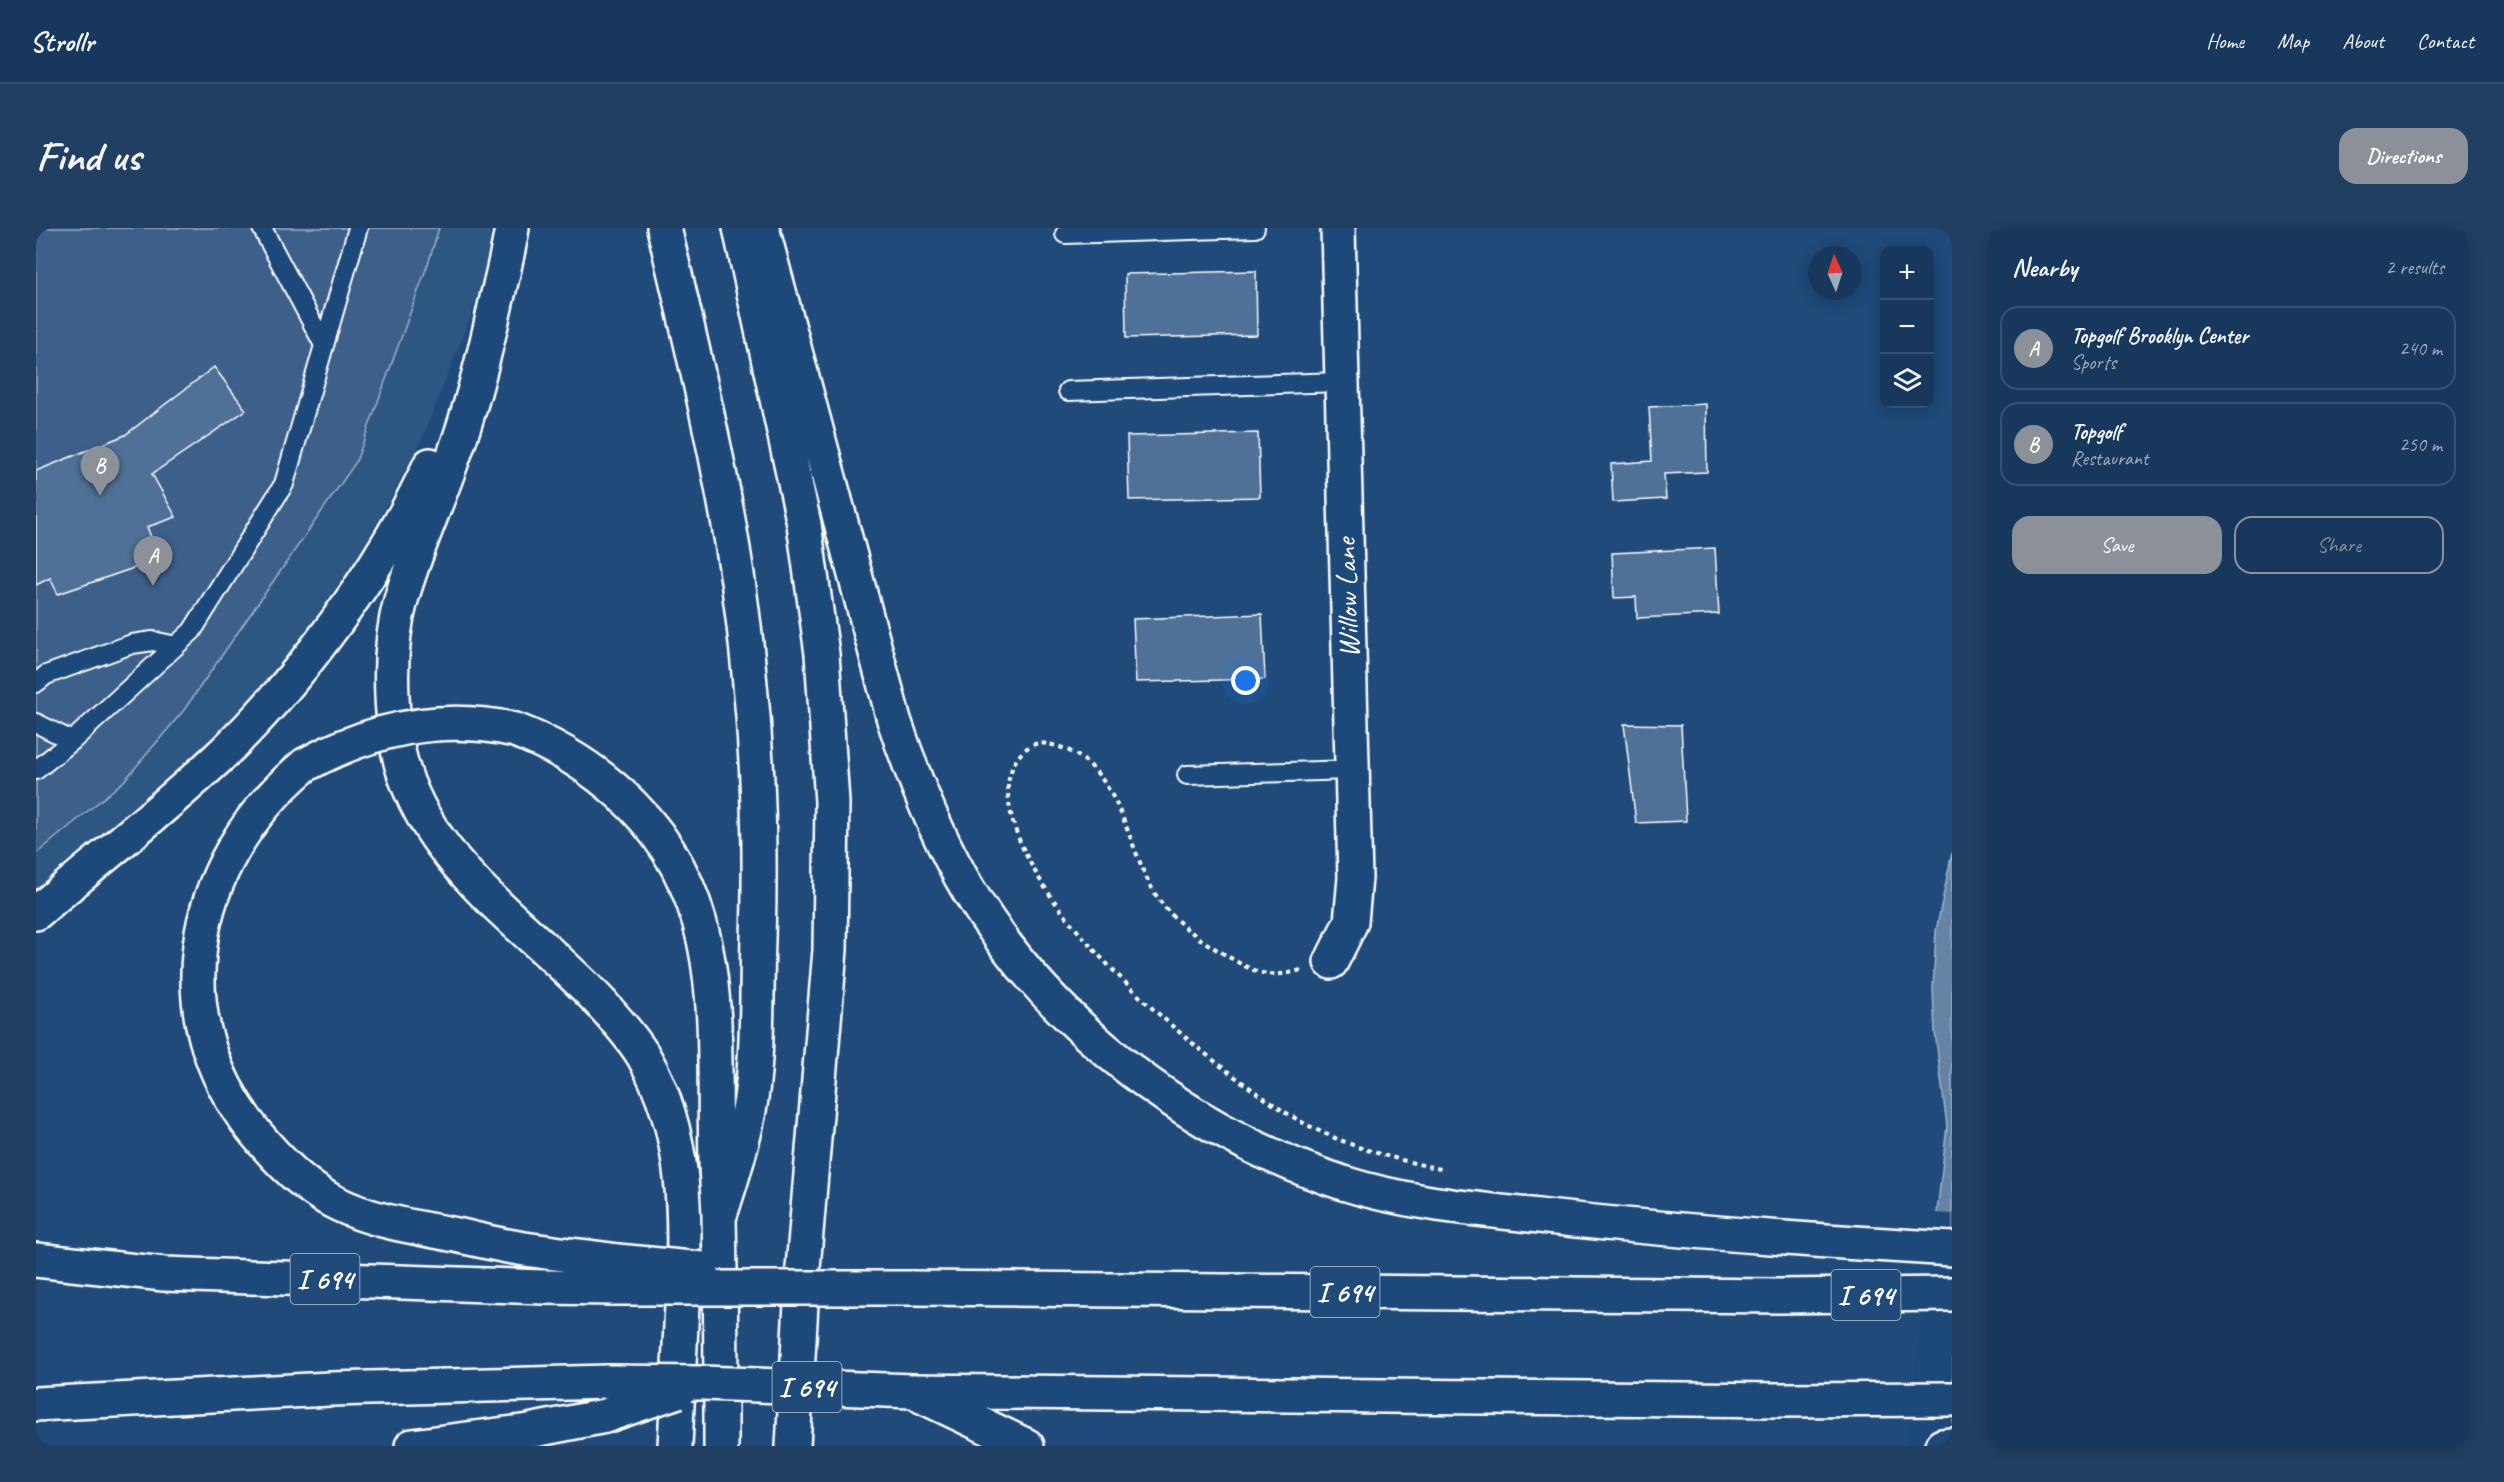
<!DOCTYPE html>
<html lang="en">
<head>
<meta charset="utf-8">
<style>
  body { margin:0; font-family:Caveat,sans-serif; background:#203f62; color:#f1f3f6 }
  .controls { position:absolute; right:18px; top:18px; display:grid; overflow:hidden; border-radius:12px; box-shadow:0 3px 15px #0003 }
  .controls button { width:54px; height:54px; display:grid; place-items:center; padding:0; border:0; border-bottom:2px solid #365272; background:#17385c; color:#f1f3f6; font:30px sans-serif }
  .compass { position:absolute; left:1772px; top:18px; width:54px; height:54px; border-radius:50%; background:#17385c; box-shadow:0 3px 15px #0003; rotate:357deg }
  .you { position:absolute; left:1210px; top:453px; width:21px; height:21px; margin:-15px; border:4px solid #fff; border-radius:50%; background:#1a73e8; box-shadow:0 0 0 9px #1a73e833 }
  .badge { display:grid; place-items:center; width:39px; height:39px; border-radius:50%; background:#8c9099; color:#fff; font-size:20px; font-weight:700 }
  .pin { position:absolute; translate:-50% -50px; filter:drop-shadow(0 2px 3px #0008) }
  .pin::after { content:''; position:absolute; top:32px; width:21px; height:18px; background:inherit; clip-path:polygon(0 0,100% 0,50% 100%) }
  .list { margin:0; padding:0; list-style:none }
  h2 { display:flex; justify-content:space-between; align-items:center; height:78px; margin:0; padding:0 24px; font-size:26px }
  h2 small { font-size:20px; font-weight:400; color:#9eacbb }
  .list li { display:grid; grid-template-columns:39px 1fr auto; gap:18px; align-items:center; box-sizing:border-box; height:84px; margin:0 12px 12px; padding:0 12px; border:2px solid #365272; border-radius:18px }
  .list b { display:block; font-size:22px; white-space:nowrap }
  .list p { margin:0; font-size:20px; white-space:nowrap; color:#9eacbb }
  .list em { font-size:20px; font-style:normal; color:#9eacbb }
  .actions { display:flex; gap:12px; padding:18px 24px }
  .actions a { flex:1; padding:14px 0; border:2px solid #8c9099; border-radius:18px; text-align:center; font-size:21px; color:#8c9099 }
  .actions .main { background:#8c9099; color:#fff }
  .icon { flex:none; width:33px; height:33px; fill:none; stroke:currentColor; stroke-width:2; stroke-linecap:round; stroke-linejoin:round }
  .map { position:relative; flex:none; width:1916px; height:1218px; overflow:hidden; border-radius:18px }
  header { display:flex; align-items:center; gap:36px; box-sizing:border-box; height:84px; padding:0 30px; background:#17385c; border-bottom:2px solid #365272 }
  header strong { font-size:28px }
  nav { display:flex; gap:33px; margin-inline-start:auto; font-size:21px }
  .intro { display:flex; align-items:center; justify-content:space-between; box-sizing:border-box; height:144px; padding:0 36px }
  h1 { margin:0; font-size:42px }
  .button { padding:15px 27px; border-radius:18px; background:#8c9099; color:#fff; font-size:21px; font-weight:700 }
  main { display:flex; gap:36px; padding:0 36px }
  aside { flex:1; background:#17385c; border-radius:18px; box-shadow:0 3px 15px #0003 }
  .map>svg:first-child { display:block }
</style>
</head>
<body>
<header>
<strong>Strollr</strong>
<nav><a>Home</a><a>Map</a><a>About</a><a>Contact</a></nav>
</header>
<div class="intro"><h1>Find us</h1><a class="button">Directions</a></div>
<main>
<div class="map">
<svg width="1916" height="1218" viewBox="0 0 1916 1218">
  <rect width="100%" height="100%" fill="#1f4a7a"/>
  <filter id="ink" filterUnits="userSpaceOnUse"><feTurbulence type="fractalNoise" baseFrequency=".0167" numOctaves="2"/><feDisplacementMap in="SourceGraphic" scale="12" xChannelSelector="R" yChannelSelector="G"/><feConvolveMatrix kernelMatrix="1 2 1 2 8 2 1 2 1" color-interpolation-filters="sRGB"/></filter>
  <g filter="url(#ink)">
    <!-- built -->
    <path fill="#2e5683" d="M0,0H455L446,60L385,213L326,322L238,448L153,537L0,663Z"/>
    <!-- green -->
    <path fill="#3c618b" stroke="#9eb0c5" stroke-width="1.5" d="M0,0H403L393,33L320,234L148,482L88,553L0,626Z"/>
    <!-- water -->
    <path fill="#6583a4" stroke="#a3b5c8" stroke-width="1.5" d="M1916,625V1218H1874L1911,898L1899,804L1897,762L1900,703Z"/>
    <!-- pier -->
    <path fill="#1f4a7a" d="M1898,985L1916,986V1218H1871Z"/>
    <!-- building -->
    <path fill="#507197" stroke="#fff" stroke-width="1.5" d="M1220,43L1221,107L1090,110L1089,46Z
      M178,139L210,182L116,246L140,289L111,299L124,331L22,366L14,350L0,357V243L89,207Z
      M1670,176L1671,244L1628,246L1630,271L1577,274L1575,236L1616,233L1613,179Z
      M1222,205L1224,269L1093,272L1091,208Z
      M1679,320L1683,386L1601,390L1600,369L1578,370L1576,325Z
      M1226,386L1229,451L1100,454L1097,391Z
      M1588,496L1645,497L1650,593L1600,595Z"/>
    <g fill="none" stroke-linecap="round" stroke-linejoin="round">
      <defs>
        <path id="lane" d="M226,0L288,117
          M1029,6L1219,0
          M1032,163L1306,154
          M0,455L10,447L96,416L117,413L140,418
          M0,495L36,513
          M0,542L36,513L156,403L248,256L322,0
          M1151,547L1316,542"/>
        <path id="street" d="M1295,734L1315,694L1319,650L1302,0"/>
        <path id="highway" d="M476,0C472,26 465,53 459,79C448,129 436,178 418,227C401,276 379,322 365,372C353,414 354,462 359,505C375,629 489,693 566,776C581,793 597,810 608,829C652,905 650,993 646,1077C644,1124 641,1171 639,1218
          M628,0C662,144 698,288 712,435C722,527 725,620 722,712C720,769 723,833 712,888C705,923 694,957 683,990
          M704,0L768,296L786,426L796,574L794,722L767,1040L757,1218
          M726,0L858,492C878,552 901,609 933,663C1016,800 1156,906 1307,955C1373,976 1442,981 1511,989C1645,1004 1781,1013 1916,1021
          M479,502C524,519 562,543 596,577C695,676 676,805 680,932C680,952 683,971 683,991C685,1067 685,1142 685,1218
          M269,537C150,636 121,796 229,916C249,939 274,963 302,976C339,994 380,999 420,1007C439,1011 458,1016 477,1019C512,1025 546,1028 581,1033
          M0,685C60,634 123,585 181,531C263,454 347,339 394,237
          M0,1032L128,1046L508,1059L578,1060
          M874,1060L1744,1068L1916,1066
          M876,1163L1744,1172L1916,1171
          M886,1168L991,1218
          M0,1176L294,1161L572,1154
          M376,1218L493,1203L569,1188
          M1906,1218L1916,1217"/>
      </defs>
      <!-- lane casing -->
      <use href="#lane" stroke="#fff" stroke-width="22"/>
      <!-- street casing -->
      <use href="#street" stroke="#fff" stroke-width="38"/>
      <!-- highway casing -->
      <use href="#highway" stroke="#fff" stroke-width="38"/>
      <!-- path -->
      <path stroke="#fff" stroke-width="4" stroke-dasharray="4.5 4.5" stroke-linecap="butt" d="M1265,742C1230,752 1218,744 1188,726C1161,710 1134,691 1118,664C1090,616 1084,540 1024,519C1017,517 1007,514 999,516C981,522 971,546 972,563C975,674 1161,827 1249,884C1296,914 1351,930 1405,941"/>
      <!-- lane -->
      <use href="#lane" stroke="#1f4a7a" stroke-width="18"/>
      <!-- street -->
      <use href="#street" stroke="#1f4a7a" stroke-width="33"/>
      <!-- highway -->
      <use href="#highway" stroke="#1f4a7a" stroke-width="33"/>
      <defs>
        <path id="highway-bridge" d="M269,537C335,501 404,485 479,502
          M581,1033L666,1041
          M578,1060H874
          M572,1154L667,1155L876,1163
          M569,1188L642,1163"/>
      </defs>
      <!-- highway-bridge casing -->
      <use href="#highway-bridge" stroke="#fff" stroke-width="38" stroke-linecap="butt"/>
      <!-- highway-bridge -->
      <use href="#highway-bridge" stroke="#1f4a7a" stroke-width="33"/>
    </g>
  </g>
  <g text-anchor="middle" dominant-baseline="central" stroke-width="5" stroke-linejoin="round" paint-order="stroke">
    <!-- shield labels -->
    <g fill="#1f4a7a" stroke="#bcc9d7" stroke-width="1.5">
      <rect x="254.5" y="1026" width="69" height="50" rx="4.5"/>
      <rect x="1274.5" y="1039" width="69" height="50" rx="4.5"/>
      <rect x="1795.5" y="1042" width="69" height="50" rx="4.5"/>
      <rect x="736.5" y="1134" width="69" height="50" rx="4.5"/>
    </g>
    <g font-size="28" font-weight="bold" fill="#fff">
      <text x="289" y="1051">I 694</text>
      <text x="1309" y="1064">I 694</text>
      <text x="1830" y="1067">I 694</text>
      <text x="771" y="1159">I 694</text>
    </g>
    <!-- street labels -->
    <g font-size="30" fill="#fff" stroke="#1f4a7a">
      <text transform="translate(1311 370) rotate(-92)">Willow Lane</text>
    </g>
  </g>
</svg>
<div class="controls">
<button>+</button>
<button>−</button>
<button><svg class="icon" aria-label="layers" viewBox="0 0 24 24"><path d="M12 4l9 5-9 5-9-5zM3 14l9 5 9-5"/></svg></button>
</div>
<svg class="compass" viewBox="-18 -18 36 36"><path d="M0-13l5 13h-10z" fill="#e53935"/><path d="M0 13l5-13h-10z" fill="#9eacbb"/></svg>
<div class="you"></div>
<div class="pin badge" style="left:117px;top:358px">A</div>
<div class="pin badge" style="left:64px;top:268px">B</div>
</div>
<aside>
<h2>Nearby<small>2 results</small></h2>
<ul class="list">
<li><span class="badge">A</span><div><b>Topgolf Brooklyn Center</b><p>Sports</p></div><em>240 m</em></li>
<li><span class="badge">B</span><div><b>Topgolf</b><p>Restaurant</p></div><em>250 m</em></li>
</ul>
<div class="actions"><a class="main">Save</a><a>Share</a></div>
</aside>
</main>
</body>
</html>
